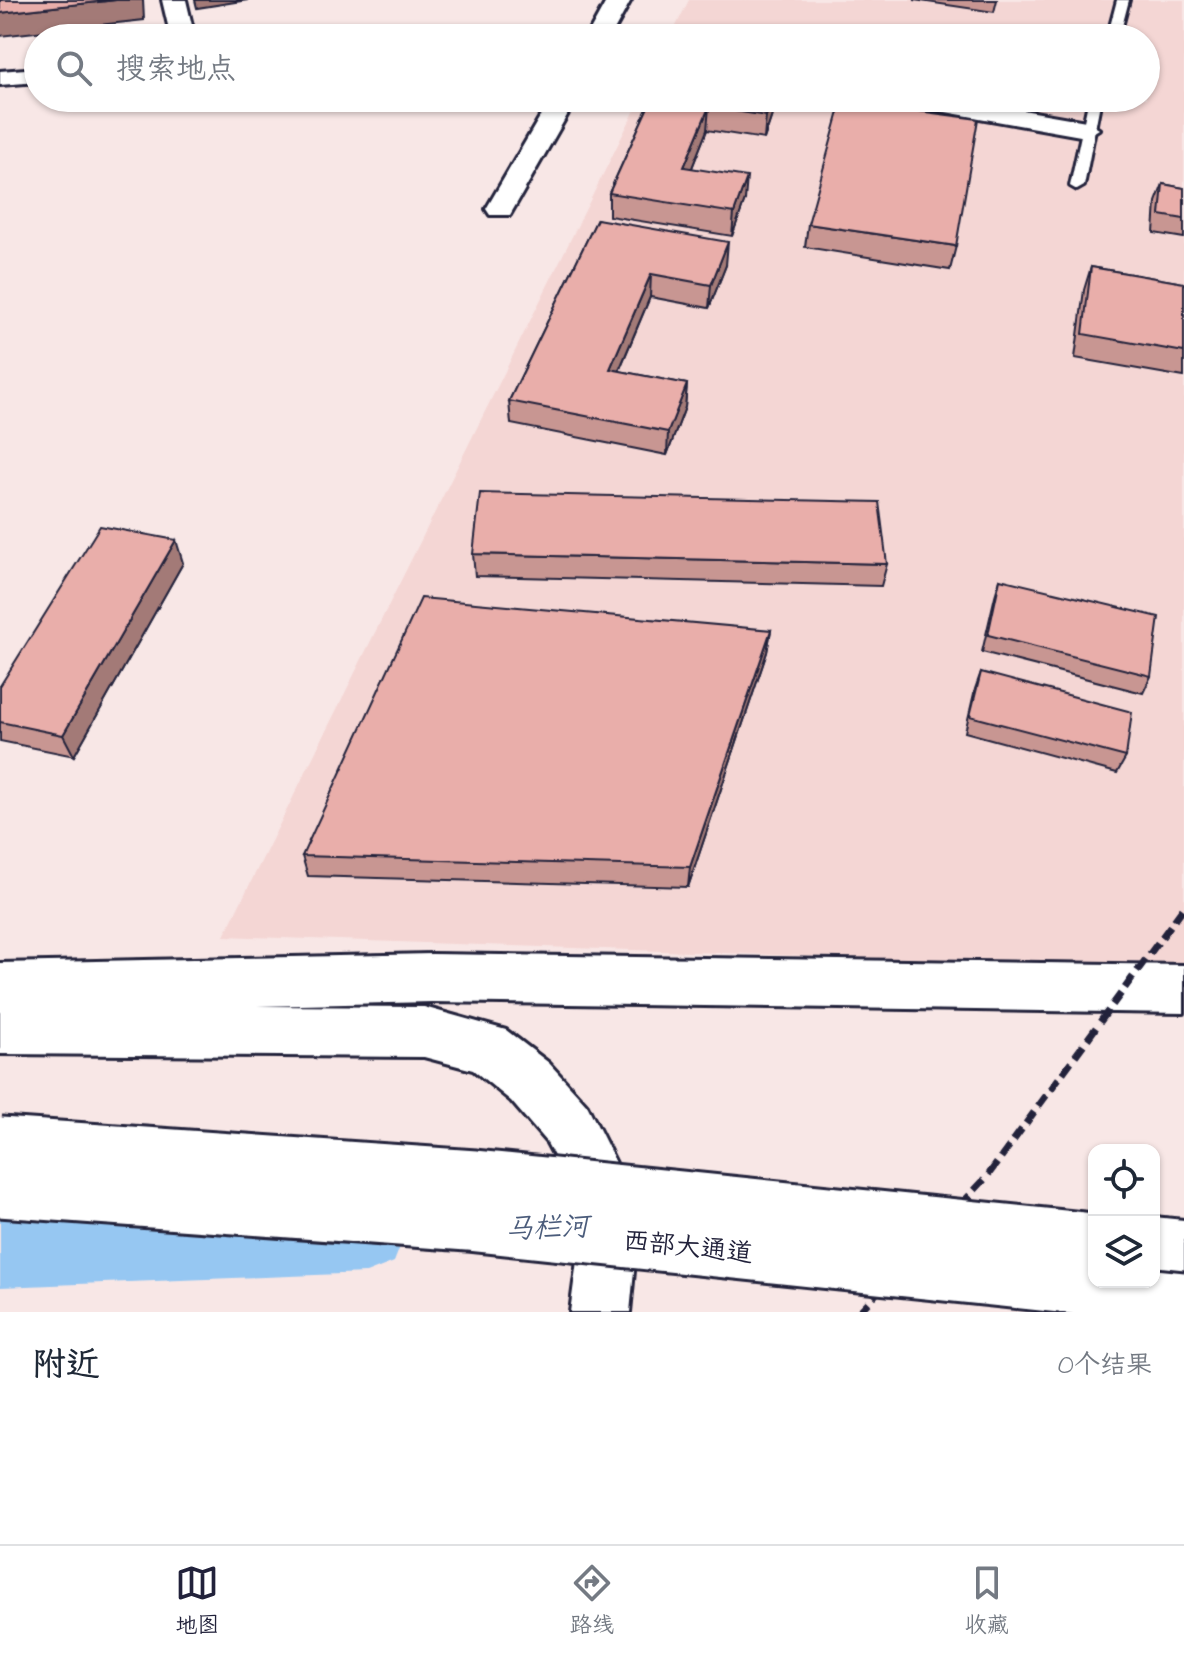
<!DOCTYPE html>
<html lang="zh">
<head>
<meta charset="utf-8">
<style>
  body { margin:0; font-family:"Architects Daughter","LXGW WenKai TC",sans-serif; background:#f6f6f7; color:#1f2937 }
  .controls { position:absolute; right:24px; bottom:24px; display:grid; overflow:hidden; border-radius:16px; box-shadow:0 2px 6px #0004 }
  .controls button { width:72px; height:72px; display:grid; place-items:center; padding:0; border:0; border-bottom:2px solid #e0e1e3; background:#fff; color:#1f2937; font:40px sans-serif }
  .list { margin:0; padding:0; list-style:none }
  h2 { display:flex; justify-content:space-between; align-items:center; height:104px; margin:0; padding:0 32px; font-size:34px }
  h2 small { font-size:26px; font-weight:400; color:#747a83 }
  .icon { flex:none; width:44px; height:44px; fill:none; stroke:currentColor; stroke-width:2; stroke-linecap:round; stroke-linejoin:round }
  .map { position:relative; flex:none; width:1184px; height:1312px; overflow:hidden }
  .search { position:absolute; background:#fff; box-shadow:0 2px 6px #0004; left:24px; right:24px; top:24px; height:88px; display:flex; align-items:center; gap:20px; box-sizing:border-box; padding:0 28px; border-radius:44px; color:#747a83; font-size:30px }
  .sheet { height:232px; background:#fff }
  nav { display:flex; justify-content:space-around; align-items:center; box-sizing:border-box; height:112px; border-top:2px solid #e0e1e3; background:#fff; font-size:22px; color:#747a83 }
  nav a { display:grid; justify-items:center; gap:4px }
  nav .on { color:#22223b }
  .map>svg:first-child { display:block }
</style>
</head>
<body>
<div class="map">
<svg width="1184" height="1312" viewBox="0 0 1184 1312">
  <rect width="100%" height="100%" fill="#f8e7e6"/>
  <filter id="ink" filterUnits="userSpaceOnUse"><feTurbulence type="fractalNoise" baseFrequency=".0125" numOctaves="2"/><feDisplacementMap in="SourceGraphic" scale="16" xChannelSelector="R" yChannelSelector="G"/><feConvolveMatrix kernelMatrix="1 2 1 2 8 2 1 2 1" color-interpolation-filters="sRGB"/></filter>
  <g filter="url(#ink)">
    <!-- built -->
    <path fill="#f4d6d4" d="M689,0H1184V969L224,936L641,98H1146V38H670Z"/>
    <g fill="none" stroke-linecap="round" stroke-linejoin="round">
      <!-- river -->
      <path fill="#96c7f2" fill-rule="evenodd" d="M366,1195L394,1206L405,1234L394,1262L366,1273L0,1287V1207Z"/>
      <defs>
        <path id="service" d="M1117,0H1129L1119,38H1107Z
          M1089,98H1101L1084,186L1077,190L1070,186Z"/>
        <path id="minor" d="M162,0H186L195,38H171Z
          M607,0H631L610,38H586Z
          M429,31H543L555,38H417Z
          M38,68V82L0,85V71Z
          M551,98H577L510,215H490L486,209Z
          M899,98H954L1086,121L1099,129L1086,137L912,106Z"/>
        <path id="trunk" d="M432,954L1184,965V1013L432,1002L257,1006L424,1007L506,1030L549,1063L587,1105L619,1169L635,1261L630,1312H570L577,1261L564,1175L547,1143L511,1101L473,1070L424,1057L0,1054V963Z
          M1154,1217L1184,1220V1278L1154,1275Z"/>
      </defs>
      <!-- service casing -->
      <use href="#service" stroke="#22223b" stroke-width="6"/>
      <!-- minor casing -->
      <use href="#minor" stroke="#22223b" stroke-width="6"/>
      <!-- trunk casing -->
      <use href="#trunk" stroke="#22223b" stroke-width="6"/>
      <!-- service -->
      <use href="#service" fill="#fff" fill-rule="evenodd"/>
      <!-- minor -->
      <use href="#minor" fill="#fff" fill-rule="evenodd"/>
      <!-- trunk -->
      <use href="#trunk" fill="#fff" fill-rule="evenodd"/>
      <!-- rail -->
      <path stroke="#22223b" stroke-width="7" stroke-dasharray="14 7" stroke-linecap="butt" d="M859,1312L986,1178L1184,907"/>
      <defs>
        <path id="trunk-bridge" d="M0,1144L475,1177L1094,1240
          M0,1190L468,1224L1184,1299"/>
      </defs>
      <!-- trunk-bridge casing -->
      <use href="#trunk-bridge" stroke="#22223b" stroke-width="59" stroke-linecap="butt"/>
      <!-- trunk-bridge -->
      <use href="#trunk-bridge" stroke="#fff" stroke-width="53"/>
    </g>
    <!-- wall -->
    <path fill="#c89692" stroke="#22223b" stroke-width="2" d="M914,0H997L994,12Z
      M652,98L774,109L764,139L707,130L692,168L745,200L732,236L609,216V193Z
      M1163,184L1184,188V238L1154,233L1156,202Z
      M597,219L726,265L709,308L650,297L619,371L687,384L685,407L667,455L511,424L509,401Z
      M808,224L956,246L950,270L805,247Z
      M1091,267L1184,283V377L1075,358L1084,290Z
      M473,554L887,564L881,586L475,576Z
      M183,563L74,756L0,741V686Z
      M1000,579L1151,676L1143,693L982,652L995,596Z
      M771,630L767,652L688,887L308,876L302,856Z
      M981,672L1126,757L1117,773L965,732L975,689Z"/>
    <!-- shaded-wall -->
    <path fill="#a37a77" stroke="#22223b" stroke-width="2" d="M116,0H143L144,20L0,36V13Z
      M195,0H248L197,8Z
      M773,98H776L774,109L764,139L766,116Z
      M709,107L707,130L683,190L684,167Z
      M747,177L745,200L732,236L734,213Z
      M728,242L726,265L709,308L711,285Z
      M651,274L650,297L610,392V369Z
      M687,384L685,407L667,455L668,432Z
      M176,540L183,563L74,756L63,735Z
      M771,630L767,652L688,887L690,867Z"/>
    <!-- building -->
    <path fill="#e9aeaa" stroke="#22223b" stroke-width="2" d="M0,0H116L0,13Z
      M652,98H773L766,116L709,107L684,167L747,177L734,213L609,193Z
      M842,101L978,119L956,246L808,224Z
      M1163,184L1184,188V219L1160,215Z
      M597,219L728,242L711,285L651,274L610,369L687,384L668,432L509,401Z
      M1091,267L1184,283V352L1083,334Z
      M480,493L879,502L887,564L473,554Z
      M100,526L176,540L63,735L0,722V686Z
      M1000,579L1159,617L1151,676L988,635Z
      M421,598L771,630L690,867L302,856Z
      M981,672L1132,712L1126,757L970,716Z"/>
  </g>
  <g text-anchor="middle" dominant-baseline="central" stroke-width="7" stroke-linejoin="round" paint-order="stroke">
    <!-- near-street labels -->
    <g font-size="26" fill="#22223b" stroke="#fff">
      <text transform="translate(688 1247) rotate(6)">西部大通道</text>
    </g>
    <!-- near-water labels -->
    <g font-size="28" font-style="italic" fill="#4b5c7b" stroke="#fff">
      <text transform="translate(547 1228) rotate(-2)">马栏河</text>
    </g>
  </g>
</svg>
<div class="controls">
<button><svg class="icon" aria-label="locate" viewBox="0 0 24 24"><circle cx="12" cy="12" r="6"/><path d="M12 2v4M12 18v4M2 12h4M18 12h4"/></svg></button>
<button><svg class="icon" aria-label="layers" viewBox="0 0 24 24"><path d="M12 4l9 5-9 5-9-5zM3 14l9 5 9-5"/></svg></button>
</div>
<div class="search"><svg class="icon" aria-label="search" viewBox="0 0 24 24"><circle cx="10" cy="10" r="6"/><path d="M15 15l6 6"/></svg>搜索地点</div>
</div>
<section class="sheet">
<h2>附近<small>0个结果</small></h2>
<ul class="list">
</ul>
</section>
<nav>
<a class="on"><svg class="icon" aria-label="map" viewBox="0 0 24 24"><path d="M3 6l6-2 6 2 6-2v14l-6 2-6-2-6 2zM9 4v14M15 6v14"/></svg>地图</a>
<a><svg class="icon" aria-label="directions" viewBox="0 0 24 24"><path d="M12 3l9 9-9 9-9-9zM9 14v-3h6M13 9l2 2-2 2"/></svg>路线</a>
<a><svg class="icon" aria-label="saved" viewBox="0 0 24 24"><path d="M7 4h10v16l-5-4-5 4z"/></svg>收藏</a>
</nav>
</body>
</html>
